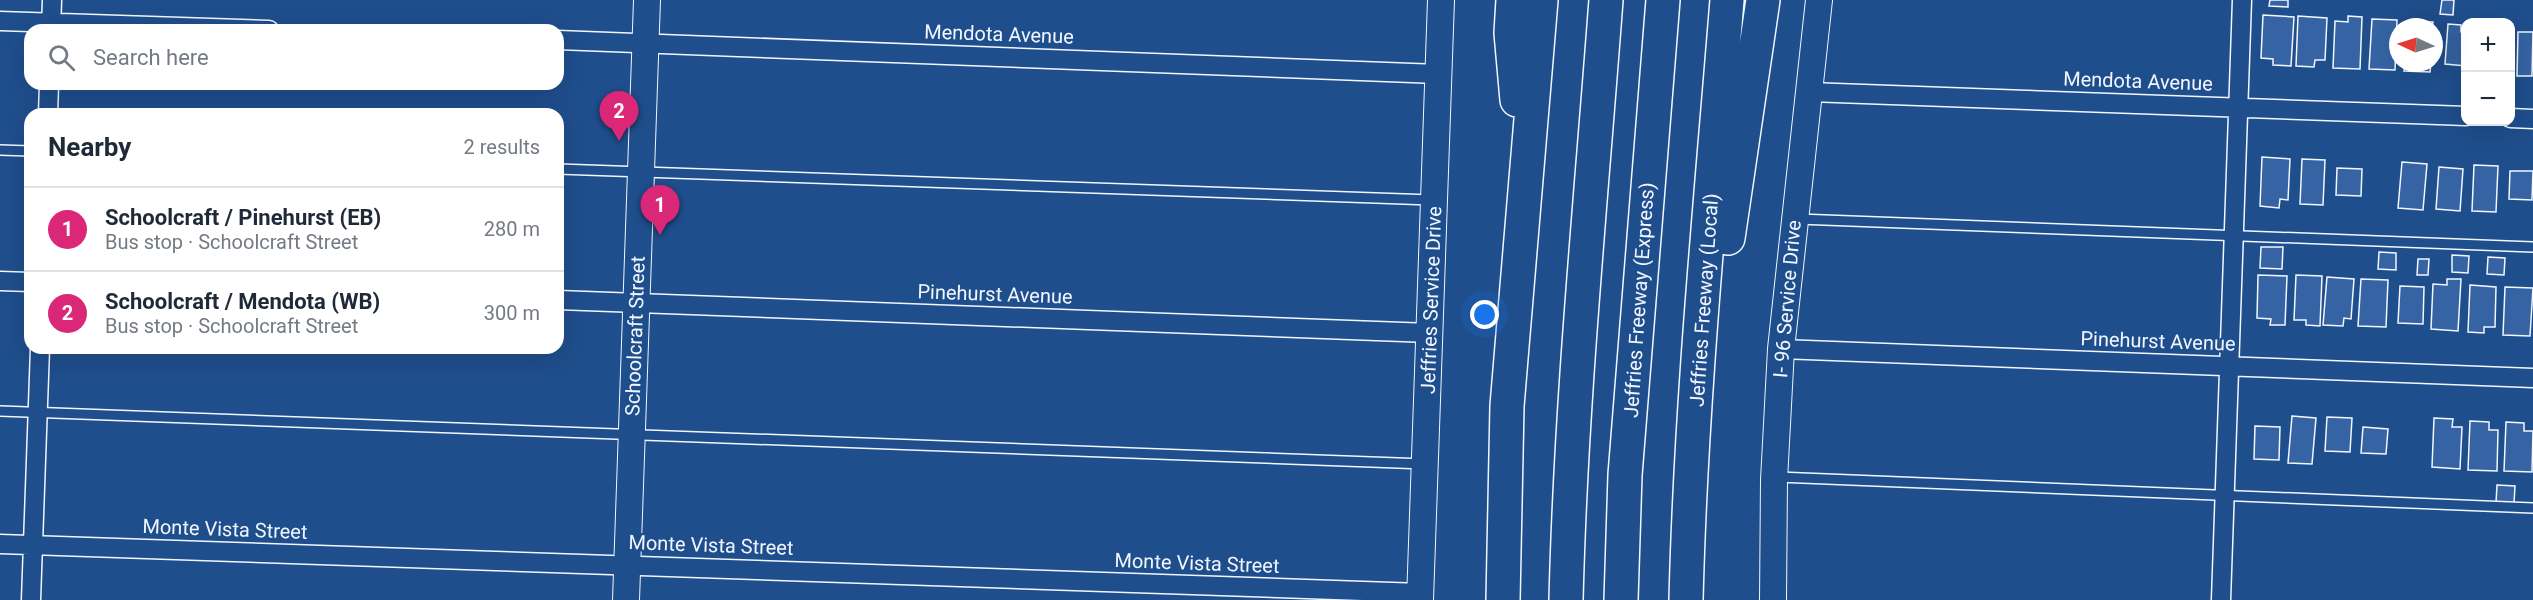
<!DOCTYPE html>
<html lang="en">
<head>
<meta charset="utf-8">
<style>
  body { margin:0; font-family:Roboto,sans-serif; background:#f2f2f3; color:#1f2937 }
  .controls { position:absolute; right:18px; top:18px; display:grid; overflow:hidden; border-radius:12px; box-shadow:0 6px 24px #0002 }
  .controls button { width:54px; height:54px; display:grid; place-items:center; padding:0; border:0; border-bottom:2px solid #e0e1e3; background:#fff; color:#1f2937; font:30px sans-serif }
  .compass { position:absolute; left:2389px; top:18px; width:54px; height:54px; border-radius:50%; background:#fff; box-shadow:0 6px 24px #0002; rotate:274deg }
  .you { position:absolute; left:1485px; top:315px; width:21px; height:21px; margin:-15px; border:4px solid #fff; border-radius:50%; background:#1a73e8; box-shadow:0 0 0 9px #1a73e833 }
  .badge { display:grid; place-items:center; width:39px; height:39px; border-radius:50%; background:#db2777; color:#fff; font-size:20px; font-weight:700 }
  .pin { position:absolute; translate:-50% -50px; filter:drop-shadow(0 2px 3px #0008) }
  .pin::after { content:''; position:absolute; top:32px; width:21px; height:18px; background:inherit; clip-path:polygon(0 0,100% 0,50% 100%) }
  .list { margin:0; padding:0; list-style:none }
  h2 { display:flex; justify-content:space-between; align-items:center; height:78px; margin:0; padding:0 24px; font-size:26px }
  h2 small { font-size:20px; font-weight:400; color:#747a83 }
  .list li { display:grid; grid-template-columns:39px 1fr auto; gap:18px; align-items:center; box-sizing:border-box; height:84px; padding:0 24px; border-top:2px solid #e0e1e3 }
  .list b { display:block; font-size:22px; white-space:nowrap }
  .list p { margin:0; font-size:20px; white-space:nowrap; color:#747a83 }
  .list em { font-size:20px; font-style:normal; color:#747a83 }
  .icon { flex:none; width:33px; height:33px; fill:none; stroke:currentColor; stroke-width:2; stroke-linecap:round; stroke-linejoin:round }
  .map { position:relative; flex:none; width:2533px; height:600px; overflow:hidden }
  .search { position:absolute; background:#fff; box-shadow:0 6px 24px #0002; left:24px; top:24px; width:540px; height:66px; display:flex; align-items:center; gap:15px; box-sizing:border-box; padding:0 21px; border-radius:18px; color:#747a83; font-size:22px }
  .panel { position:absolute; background:#fff; box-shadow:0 6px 24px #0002; left:24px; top:108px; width:540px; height:246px; border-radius:18px }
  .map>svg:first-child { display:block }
</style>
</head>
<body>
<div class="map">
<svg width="2533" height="600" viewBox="0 0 2533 600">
  <rect width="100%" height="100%" fill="#1f4e8c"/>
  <!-- building -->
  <path fill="#3563a3" stroke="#f2f6ff" stroke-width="1.5" d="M2270,0H2288V7L2269,6Z
    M2442,0H2454L2453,15L2440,14Z
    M2263,15L2294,17L2291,66L2273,65V59L2261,58Z
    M2298,16L2327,18L2325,60H2315L2314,67L2296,66Z
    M2348,16L2362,17L2360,69L2333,68L2335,21L2348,22Z
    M2372,19L2397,20L2395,70L2369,69Z
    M2407,21L2433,22L2432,27H2407Z
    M2448,24L2461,25V32L2466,33V66L2445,64Z
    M2518,32H2533L2532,76H2517Z
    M2405,63H2431L2430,72L2404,71Z
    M2262,157L2290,159L2288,200L2280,199L2279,208L2260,206Z
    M2302,159L2325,160L2323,205L2300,204Z
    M2402,162L2427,164L2423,210L2398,208Z
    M2474,165L2498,166L2496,212L2472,211Z
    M2439,167L2463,169L2460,211L2436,209Z
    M2337,168L2362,169L2361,196L2336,195Z
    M2510,171H2533L2532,200L2509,199Z
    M2261,247H2283L2282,269L2260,268Z
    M2379,252L2396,253V270L2378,269Z
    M2452,255L2469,256L2468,273L2452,272Z
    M2488,257L2505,258L2504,275L2487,274Z
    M2418,259H2429L2428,275H2417Z
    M2258,275L2287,276L2285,325H2270L2271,319L2257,318Z
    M2296,275L2322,276L2320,326L2306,325V320H2294Z
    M2327,277L2354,279L2351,319L2344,318L2343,326L2323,325Z
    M2361,279L2388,280L2386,327L2358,326Z
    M2447,279H2461L2458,331L2431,329L2433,284L2447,285Z
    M2470,285L2496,287L2495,327H2484V333L2468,332Z
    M2400,286L2424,287L2423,324L2398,323Z
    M2505,287L2533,288L2530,336L2503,335Z
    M2292,416L2316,418L2312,464L2288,463Z
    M2327,417L2352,418L2350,452L2325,451Z
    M2434,418L2453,419L2452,427H2462L2460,469L2432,467Z
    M2470,421L2489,422V430H2498L2497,471L2468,470Z
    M2506,422L2524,423V431H2533L2532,472L2504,471Z
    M2255,426L2280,427L2279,460L2254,459Z
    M2363,427L2388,429L2386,454L2361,453Z
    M2497,485L2515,486L2514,503H2496Z"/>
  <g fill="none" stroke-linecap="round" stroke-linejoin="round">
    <defs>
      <path id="lane" d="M0,150L30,151
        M558,169L1432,200
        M1798,219L2533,247
        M0,411L1425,464
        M1777,477L2533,508"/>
      <path id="street" d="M0,21L269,30
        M51,30L52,0
        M558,40L1438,74
        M1809,92L2466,116
        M48,114L49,84
        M2510,118L2533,119
        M0,281L30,282
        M558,300L1430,333
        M1781,349L2533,378
        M0,544L1421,593
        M31,600L40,348
        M2221,600L2242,0"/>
      <path id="secondary" d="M626,600L647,0
        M1420,600L1441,0
        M1773,600L1774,480L1781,349L1819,0"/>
      <path id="highway" d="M1513,0L1511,33L1517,100
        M1728,238L1763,0
        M1503,600L1507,406L1541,0
        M1566,600C1571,400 1591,200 1606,0
        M1621,600L1625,475L1663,0
        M1686,600C1691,400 1711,200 1727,0"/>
    </defs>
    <!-- lane casing -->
    <use href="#lane" stroke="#f2f6ff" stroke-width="12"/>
    <!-- street casing -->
    <use href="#street" stroke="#f2f6ff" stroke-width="21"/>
    <!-- secondary casing -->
    <use href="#secondary" stroke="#f2f6ff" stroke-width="28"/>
    <!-- highway casing -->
    <use href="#highway" stroke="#f2f6ff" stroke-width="36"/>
    <!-- lane -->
    <use href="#lane" stroke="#1f4e8c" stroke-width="9"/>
    <!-- street -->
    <use href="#street" stroke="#1f4e8c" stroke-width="18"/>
    <!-- secondary -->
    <use href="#secondary" stroke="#1f4e8c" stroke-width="26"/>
    <!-- highway -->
    <use href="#highway" stroke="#1f4e8c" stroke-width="33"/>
  </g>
  <g text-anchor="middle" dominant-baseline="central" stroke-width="4.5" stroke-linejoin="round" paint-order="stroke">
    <!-- street labels -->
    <g font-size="20" fill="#f2f6ff" stroke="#1f4e8c">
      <text transform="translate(999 34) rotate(2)">Mendota Avenue</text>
      <text transform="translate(2138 81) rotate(2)">Mendota Avenue</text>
      <text transform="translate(995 294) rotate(2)">Pinehurst Avenue</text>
      <text transform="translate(1787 299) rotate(-85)">I- 96 Service Drive</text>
      <text transform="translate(1431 300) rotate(-88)">Jeffries Service Drive</text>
      <text transform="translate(1639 300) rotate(-86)">Jeffries Freeway (Express)</text>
      <text transform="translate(1704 300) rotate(-86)">Jeffries Freeway (Local)</text>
      <text transform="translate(635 336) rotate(-88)">Schoolcraft Street</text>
      <text transform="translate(2158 341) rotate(2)">Pinehurst Avenue</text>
      <text transform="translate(225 529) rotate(2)">Monte Vista Street</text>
      <text transform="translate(711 545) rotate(2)">Monte Vista Street</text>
      <text transform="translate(1197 563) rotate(2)">Monte Vista Street</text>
    </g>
  </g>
</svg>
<div class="controls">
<button>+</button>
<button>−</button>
</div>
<svg class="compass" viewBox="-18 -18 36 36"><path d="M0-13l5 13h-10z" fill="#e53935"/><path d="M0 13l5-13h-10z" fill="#747a83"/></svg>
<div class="you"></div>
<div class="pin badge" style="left:660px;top:235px">1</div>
<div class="pin badge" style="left:619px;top:141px">2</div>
<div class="search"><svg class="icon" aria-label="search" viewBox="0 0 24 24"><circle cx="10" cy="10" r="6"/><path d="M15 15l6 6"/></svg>Search here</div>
<section class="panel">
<h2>Nearby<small>2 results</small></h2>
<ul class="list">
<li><span class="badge">1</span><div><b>Schoolcraft / Pinehurst (EB)</b><p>Bus stop · Schoolcraft Street</p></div><em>280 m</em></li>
<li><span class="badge">2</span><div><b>Schoolcraft / Mendota (WB)</b><p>Bus stop · Schoolcraft Street</p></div><em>300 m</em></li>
</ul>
</section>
</div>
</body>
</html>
